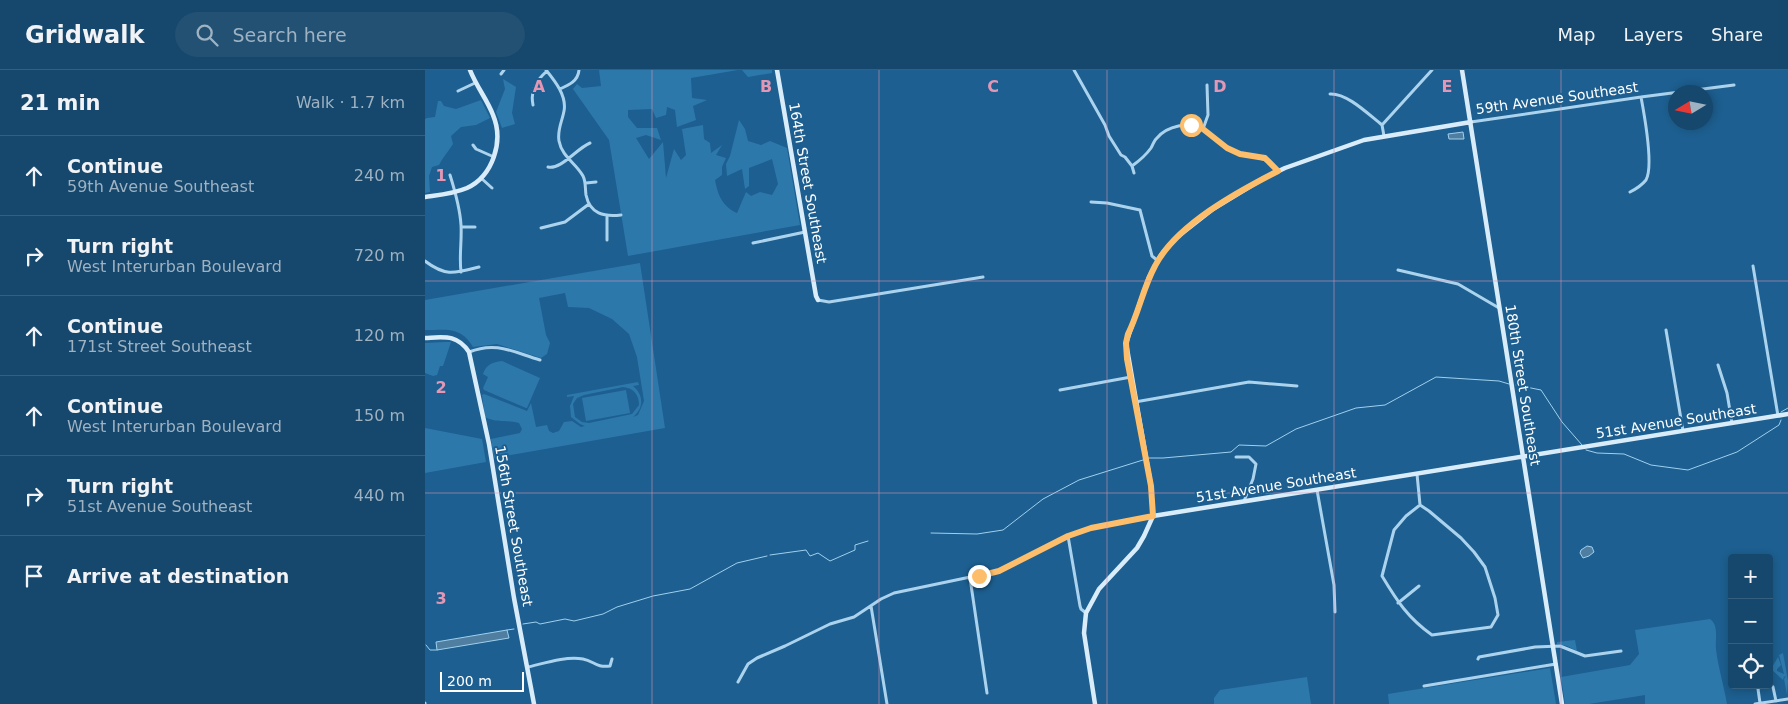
<!DOCTYPE html>
<html lang="en">
<head>
<meta charset="utf-8">
<style>
  body { margin:0; font-family:"DejaVu Sans",sans-serif; background:#235174; color:#f1f3f6 }
  .controls { position:absolute; right:15px; bottom:15px; display:grid; overflow:hidden; border-radius:5px; box-shadow:0 2px 8px #0003 }
  .controls button { width:45px; height:45px; display:grid; place-items:center; padding:0; border:0; border-bottom:1px solid #355f7f; background:#16476c; color:#f1f3f6; font:25px sans-serif }
  .compass { position:absolute; left:1243px; top:15px; width:45px; height:45px; border-radius:50%; background:#16476c; box-shadow:0 2px 8px #0003; rotate:260deg }
  .scale { position:absolute; left:15px; bottom:12px; width:84px; box-sizing:border-box; padding-left:5px; border:2px solid #fff; border-top:0; font-size:14px; line-height:18px; white-space:nowrap; color:#fff; -webkit-text-stroke:4px #1d5f90; paint-order:stroke }
  .stop { position:absolute; width:15px; height:15px; margin:-11px; border:4px solid #fdbe6b; border-radius:50%; background:#fff }
  .stop.end { background:#fdbe6b; border-color:#fff; box-shadow:0 1px 5px #0008 }
  .list { margin:0; padding:0; list-style:none }
  h2 { display:flex; justify-content:space-between; align-items:center; height:65px; margin:0; padding:0 20px; font-size:21px }
  h2 small { font-size:16px; font-weight:400; color:#9eb2c2 }
  .list li { display:grid; grid-template-columns:32px 1fr auto; gap:15px; align-items:center; box-sizing:border-box; height:80px; padding:0 20px; border-top:1px solid #355f7f }
  .list b { display:block; font-size:19px; white-space:nowrap }
  .list p { margin:0; font-size:16px; white-space:nowrap; color:#9eb2c2 }
  .list em { font-size:16px; font-style:normal; color:#9eb2c2 }
  .icon { flex:none; width:28px; height:28px; fill:none; stroke:currentColor; stroke-width:2; stroke-linecap:round; stroke-linejoin:round }
  .map { position:relative; flex:none; width:1363px; height:634px; overflow:hidden }
  header { display:flex; align-items:center; gap:30px; box-sizing:border-box; height:70px; padding:0 25px; background:#16476c; border-bottom:1px solid #355f7f }
  header strong { font-size:24px }
  nav { display:flex; gap:28px; margin-inline-start:auto; font-size:18px }
  .search { width:350px; height:45px; background:#235174; display:flex; align-items:center; gap:12px; box-sizing:border-box; padding:0 18px; border-radius:28px; color:#9eb2c2; font-size:19px }
  main { display:flex }
  aside { flex:1; background:#16476c }
  .map>svg:first-child { display:block }
</style>
</head>
<body>
<header>
<strong>Gridwalk</strong>
<div class="search"><svg class="icon" aria-label="search" viewBox="0 0 24 24"><circle cx="10" cy="10" r="6"/><path d="M15 15l6 6"/></svg>Search here</div>
<nav><a>Map</a><a>Layers</a><a>Share</a></nav>
</header>
<main>
<aside>
<h2>21 min<small>Walk · 1.7 km</small></h2>
<ul class="list">
<li><svg class="icon" aria-label="ahead" viewBox="0 0 24 24"><path d="M12 20V5M6 11l6-6 6 6"/></svg><div><b>Continue</b><p>59th Avenue Southeast</p></div><em>240 m</em></li>
<li><svg class="icon" aria-label="right" viewBox="0 0 24 24"><path d="M7 20v-9h11M14 6l5 5-5 5"/></svg><div><b>Turn right</b><p>West Interurban Boulevard</p></div><em>720 m</em></li>
<li><svg class="icon" aria-label="ahead" viewBox="0 0 24 24"><path d="M12 20V5M6 11l6-6 6 6"/></svg><div><b>Continue</b><p>171st Street Southeast</p></div><em>120 m</em></li>
<li><svg class="icon" aria-label="ahead" viewBox="0 0 24 24"><path d="M12 20V5M6 11l6-6 6 6"/></svg><div><b>Continue</b><p>West Interurban Boulevard</p></div><em>150 m</em></li>
<li><svg class="icon" aria-label="right" viewBox="0 0 24 24"><path d="M7 20v-9h11M14 6l5 5-5 5"/></svg><div><b>Turn right</b><p>51st Avenue Southeast</p></div><em>440 m</em></li>
<li><svg class="icon" aria-label="arrive" viewBox="0 0 24 24"><path d="M6 21V4h12l-3 4 3 4H6"/></svg><div><b>Arrive at destination</b></div></li>
</ul>
</aside>
<div class="map">
<svg width="1363" height="634" viewBox="0 0 1363 634">
  <rect width="100%" height="100%" fill="#1d5f90"/>
  <!-- green -->
  <path fill="#2d78ab" fill-rule="evenodd" d="M174,0H313L266,8L267,28L282,30L268,36L271,50L252,57L250,40L242,37L241,45L231,48L227,39L203,40V47L212,58H232L236,70L221,65L211,68L224,89L238,72L241,108L249,79L256,90L261,85L257,59L278,55L279,69L285,73L286,83L297,75L291,85L301,88L297,97V105L290,110C293,125 297,136 312,143L321,122L326,126L335,122L347,125L353,114L347,89L324,98V116L320,119L317,99L302,106L301,94L305,86L314,50L320,59L323,71L336,75L345,71L362,78L375,155L203,186L184,70L148,19L152,14L157,18L176,16Z
    M317,0H347V3L323,7Z
    M78,9L91,17L87,43L90,54L77,58L71,42L80,19Z
    M56,30L65,48L51,55L36,57L26,66L28,74C23,82 18,87 14,95L7,97L4,106L5,122L0,123V49L2,48L10,47L13,31H16L19,36L31,39Z
    M215,193L240,358L69,388L66,369L95,363L97,359L94,353C80,349 74,354 60,347L57,325L59,324L102,341L106,333L111,357L122,355L124,361L128,363L134,361L139,352L147,351L156,357L160,356L155,354L146,347L145,336L149,326L142,327V325L213,312L214,315L208,316C219,325 219,338 208,347L213,345L219,331L212,287L204,264L187,249L164,238L143,237L140,223L114,228L121,265L125,273L122,284L116,288L72,274L48,277C36,256 21,260 0,260V230ZM198,317C209,318 214,325 214,335L207,344L164,353L157,352L150,347L148,334L152,328L159,325Z
    M20,272H26L18,296H15L12,305L8,306L0,303V273Z
    M77,291L115,308L102,338H101L59,320L58,318L63,307L58,304C61,295 67,292 77,291Z
    M201,320L205,343L161,351L157,328Z
    M0,358L57,369L61,392L0,403Z
    M1285,549C1294,555 1290,569 1291,579C1293,597 1299,616 1302,634H1220V625L1164,634H1140L1136,607L1205,595L1214,584L1210,560Z
    M1150,570L1152,581L1142,576L1132,574V572Z
    M1358,583L1363,611L1362,625L1359,609L1361,606L1359,607L1358,610L1346,599L1353,587L1356,595L1352,599V601L1359,604L1354,585Z
    M1125,598L1131,634H964L963,624Z
    M882,607L886,634H789V628L795,620Z"/>
  <!-- water -->
  <path fill="#507ea0" stroke="#9fd0ef" d="M1038,62L1039,69H1024L1023,64Z
    M1162,476L1167,477L1169,482L1164,486L1158,488L1155,483L1156,480Z
    M82,560L84,568L12,580L11,572Z"/>
  <g fill="none" stroke-linecap="round" stroke-linejoin="round">
    <!-- stream -->
    <path stroke="#9fd0ef" stroke-width="1" d="M1091,315L1116,320L1137,352L1157,375
      M1356,342L1363,338
      M1161,380L1172,383L1199,384L1226,395L1263,400L1312,382L1354,355L1356,350
      M724,388H738L806,382L814,375L841,376L871,359L931,338L960,335L1011,307L1074,311L1084,314
      M506,463L552,464L578,460L618,429L654,410L718,390
      M345,485L381,480L385,486L393,483L405,491L430,480V475L443,471
      M98,554L111,552L115,554L140,549L149,551L178,544L192,537L228,526L265,519L312,493L342,486
      M82,560L89,559
      M1,575L5,580H12"/>
    <!-- street -->
    <path stroke="#acd3ee" stroke-width="3" d="M121,0C130,11 142,26 139,41C137,52 132,60 134,71C137,87 151,93 158,106C161,112 160,118 161,125C165,144 179,147 196,145
      M649,0L680,55L684,66L696,85L700,87L707,96L709,103
      M76,4L79,0
      M135,19C144,15 153,11 154,0
      M33,21L50,13
      M905,24C922,23 943,44 957,55
      M108,35C105,20 111,11 122,1
      M1046,52L1216,27L1309,15
      M778,59L783,45L782,15
      M959,66L957,55L1007,0
      M48,75L51,79L69,87
      M707,96C714,91 721,85 726,78C728,75 729,70 732,68C742,56 764,51 778,59C789,66 797,76 809,82C830,91 836,81 853,101
      M123,97C136,100 151,79 165,73
      M25,105C30,121 35,138 36,155C37,171 34,186 36,202
      M56,108L67,118
      M161,113L171,112
      M1205,122C1211,119 1217,115 1221,110C1229,96 1219,43 1216,27
      M666,132L682,133L715,140L727,186L733,191
      M36,157H50
      M116,158L140,152L164,134
      M182,170V147
      M328,173L380,162
      M0,191C21,207 30,203 54,197
      M1328,196L1353,346
      M973,200L1033,214L1074,238
      M393,230L404,232L558,207
      M1241,260L1258,361
      M44,282C71,271 88,282 115,290
      M1293,295L1302,323L1307,353
      M635,320L706,307
      M710,332L824,312L872,316
      M811,387H824L831,394L828,409L819,431
      M992,404L995,435
      M892,420L909,515L910,542
      M995,435L1004,441L1036,468L1049,482L1060,497L1070,528L1073,545L1066,557L1007,565C983,548 972,531 957,506L969,460L981,446Z
      M643,466L655,536L656,539L661,543
      M545,508L562,623
      M973,533L994,516
      M446,536L462,634
      M1053,589L1054,587L1110,577L1135,576L1160,586L1196,581
      M103,597C120,593 141,586 158,589C169,591 171,598 185,596L187,589
      M313,612L323,594L332,588L360,576L405,554L429,547L456,529L469,523L574,501L643,466L666,458L727,446
      M1344,613L1348,617L1351,631
      M999,616L1131,594
      M0,633V634
      M1335,633L1333,619L1337,615
      M1330,634L1363,629"/>
    <!-- secondary -->
    <path stroke="#d9ecfa" stroke-width="4.5" d="M352,0L391,226L393,230
      M1037,0L1137,634
      M0,127C14,125 28,124 42,118C68,106 79,71 68,45C62,29 51,16 45,0
      M0,268C19,267 32,264 44,282L64,374L89,528L109,634
      M728,446L1363,344
      M670,634L659,563L661,543L674,519L712,478L719,466L728,446L726,416L701,273L724,207L736,185L751,168L788,139L839,108L860,98L939,70L1046,52"/>
  </g>
  <g fill="none" stroke-linecap="round" stroke-linejoin="round">
    <!-- route -->
    <path stroke="#fdbe6b" stroke-width="6" d="M554,506L574,501L643,466L666,458L728,446L726,416L702,289L701,273L703,264C714,242 718,218 730,196C751,155 812,122 853,101L840,88L815,84L802,78L778,59L766,55"/>
  </g>
  <!-- grid -->
  <path fill="none" stroke="#e497b5" stroke-width="1" stroke-opacity="0.55" d="M227,0V634M454,0V634M682,0V634M909,0V634M1136,0V634M0,211H1363M0,423H1363"/>
  <g text-anchor="middle" dominant-baseline="central" stroke-width="4" stroke-linejoin="round" paint-order="stroke">
    <!-- street labels -->
    <g font-size="14" fill="#fff" stroke="#1d5f90">
      <text transform="translate(1132 28) rotate(-8)">59th Avenue Southeast</text>
      <text transform="translate(383 113) rotate(80)">164th Street Southeast</text>
      <text transform="translate(1098 315) rotate(81)">180th Street Southeast</text>
      <text transform="translate(1251 351) rotate(-9)">51st Avenue Southeast</text>
      <text transform="translate(851 415) rotate(-9)">51st Avenue Southeast</text>
      <text transform="translate(89 456) rotate(80)">156th Street Southeast</text>
    </g>
  </g>
  <g font-size="16" text-anchor="middle" font-weight="bold" fill="#e497b5" stroke="#1d5f90" stroke-width="4" stroke-linejoin="round" paint-order="stroke">
    <text x="114" y="22">A</text>
    <text x="341" y="22">B</text>
    <text x="568" y="22">C</text>
    <text x="795" y="22">D</text>
    <text x="1022" y="22">E</text>
    <text x="16" y="111">1</text>
    <text x="16" y="323">2</text>
    <text x="16" y="534">3</text>
  </g>
</svg>
<div class="controls">
<button>+</button>
<button>−</button>
<button><svg class="icon" aria-label="locate" viewBox="0 0 24 24"><circle cx="12" cy="12" r="6"/><path d="M12 2v4M12 18v4M2 12h4M18 12h4"/></svg></button>
</div>
<svg class="compass" viewBox="-18 -18 36 36"><path d="M0-13l5 13h-10z" fill="#e53935"/><path d="M0 13l5-13h-10z" fill="#9eb2c2"/></svg>
<div class="scale">200 m</div>
<div class="stop" style="left:766px;top:55px"></div>
<div class="stop end" style="left:554px;top:506px"></div>
</div>
</main>
</body>
</html>
